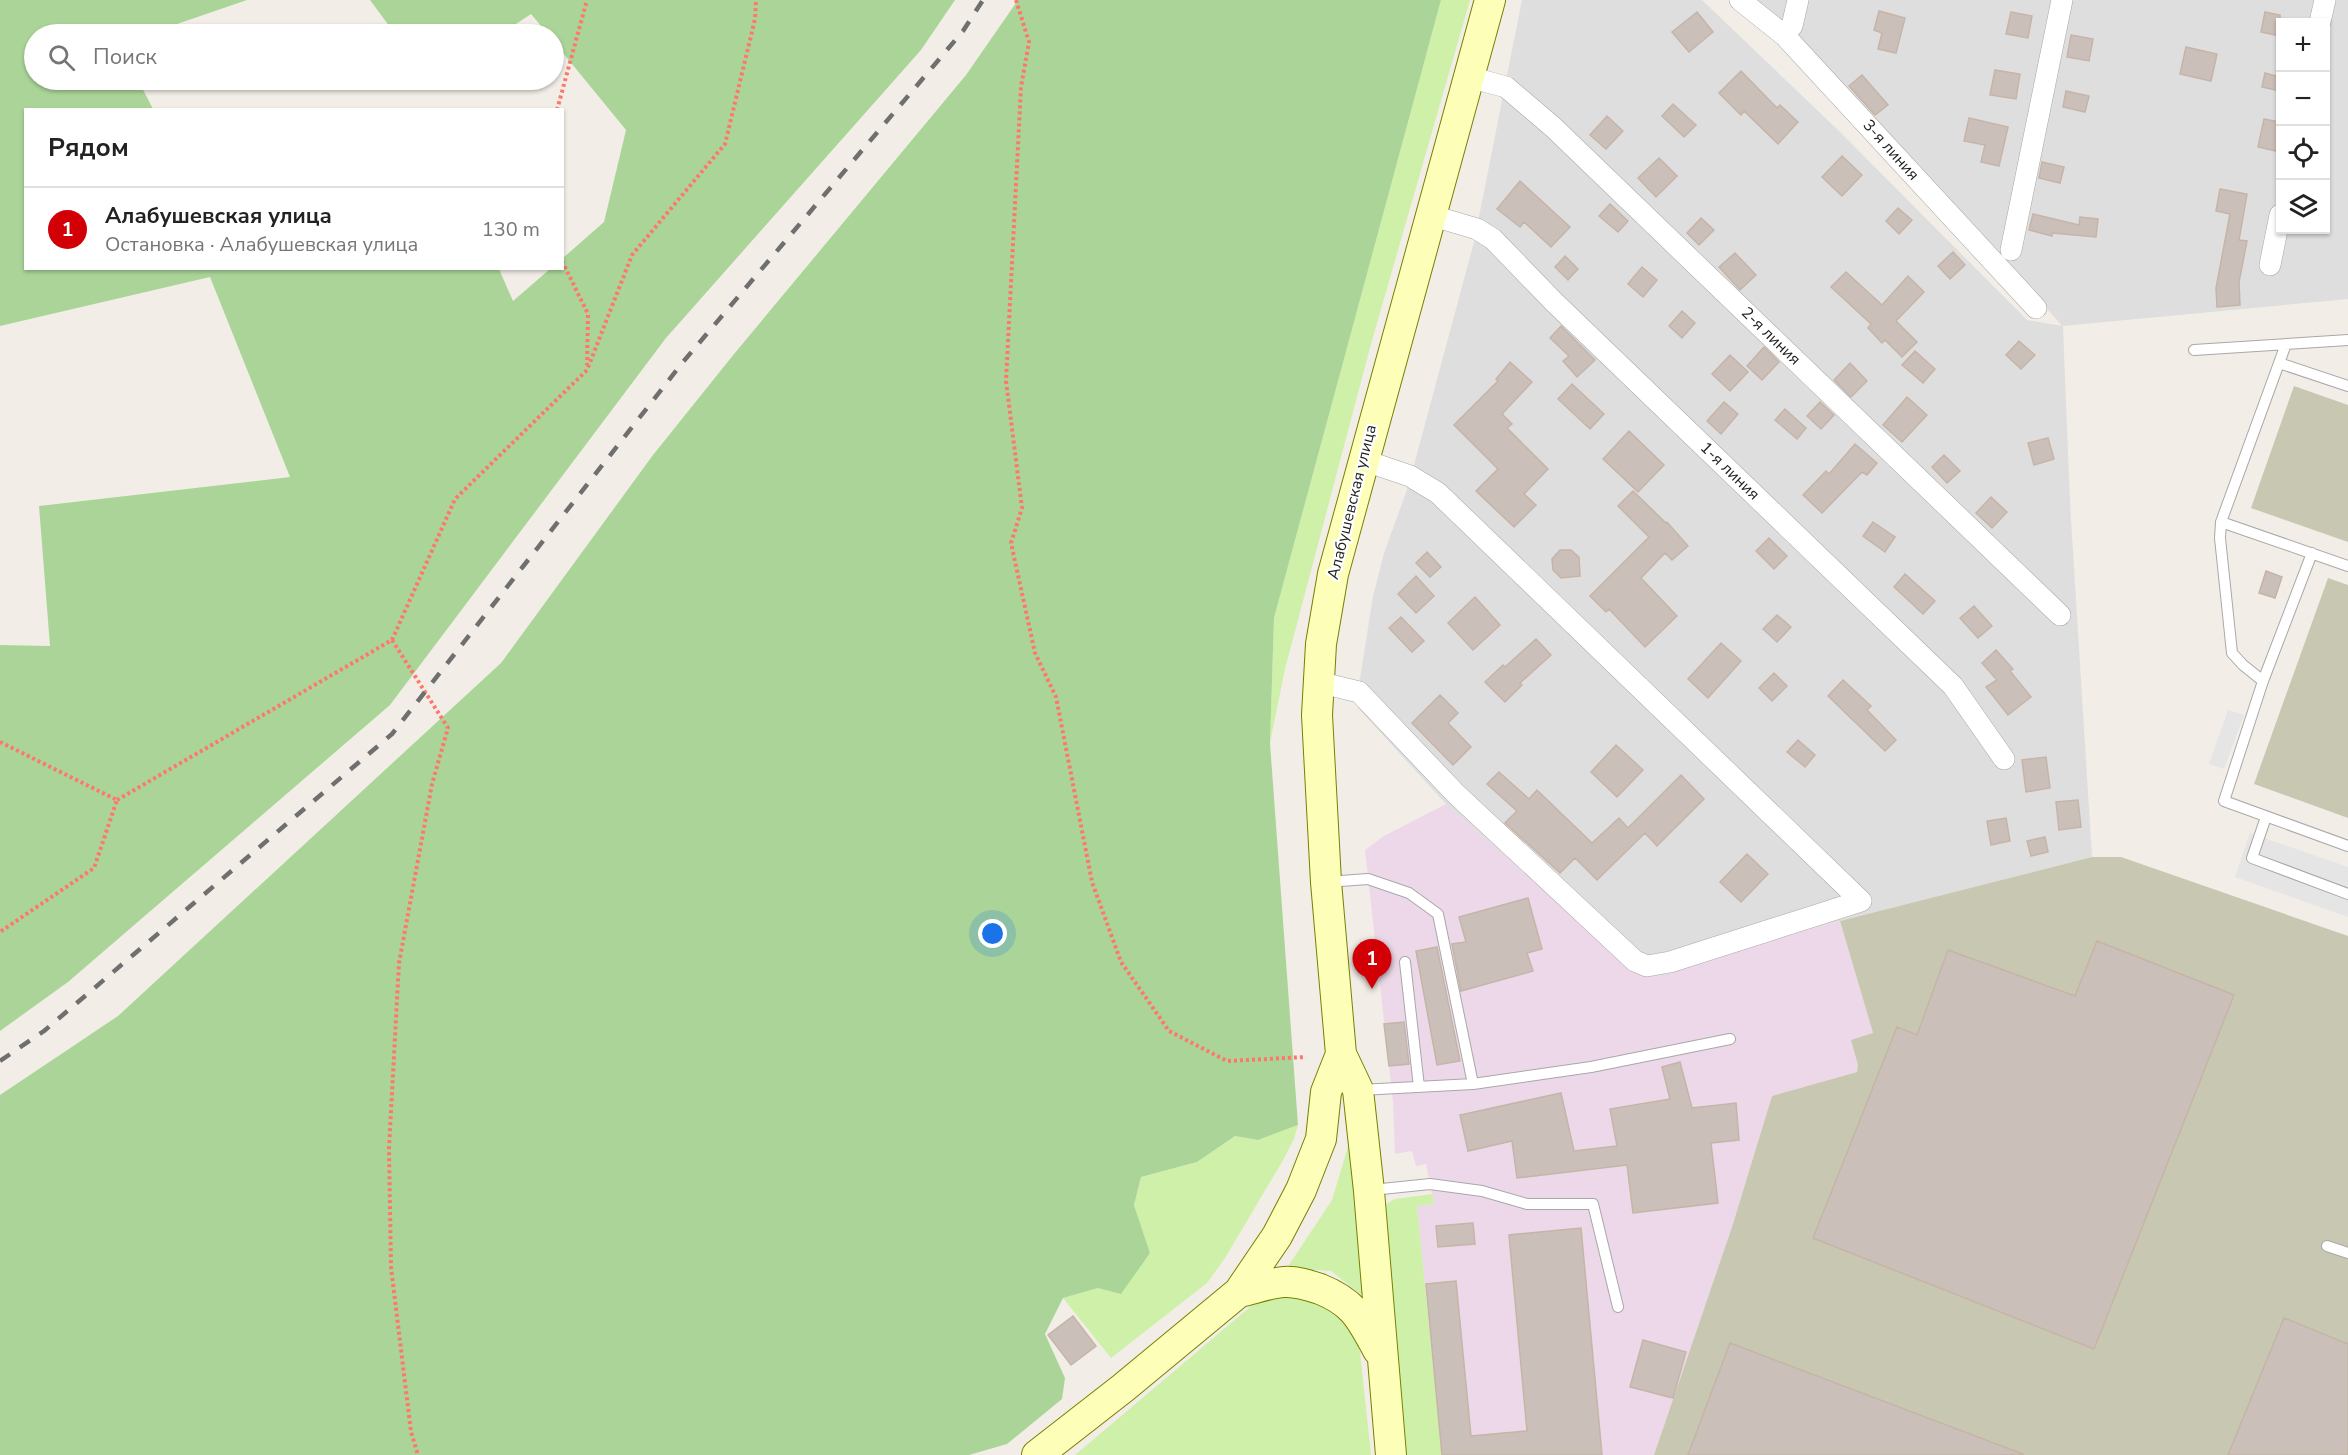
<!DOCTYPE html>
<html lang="ru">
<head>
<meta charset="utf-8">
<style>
  body { margin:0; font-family:"Nunito Sans",sans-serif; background:#f6f6f6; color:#222 }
  .controls { position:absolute; right:18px; top:18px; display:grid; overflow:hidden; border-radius:0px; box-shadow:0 2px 4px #0004 }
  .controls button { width:54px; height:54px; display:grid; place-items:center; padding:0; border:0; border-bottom:2px solid #e0e0e0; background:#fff; color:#222; font:30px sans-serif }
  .you { position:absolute; left:993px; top:934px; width:21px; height:21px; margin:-15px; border:4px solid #fff; border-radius:50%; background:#1a73e8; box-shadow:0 0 0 9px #1a73e833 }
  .badge { display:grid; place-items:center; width:39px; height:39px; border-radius:50%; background:#d20006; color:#fff; font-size:20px; font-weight:700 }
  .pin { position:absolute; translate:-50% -50px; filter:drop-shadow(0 2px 3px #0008) }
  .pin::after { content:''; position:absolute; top:32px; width:21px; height:18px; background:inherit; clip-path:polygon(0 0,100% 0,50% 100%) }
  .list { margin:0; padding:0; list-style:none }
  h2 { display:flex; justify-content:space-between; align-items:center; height:78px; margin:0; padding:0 24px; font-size:26px }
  h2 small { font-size:20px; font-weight:400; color:#767676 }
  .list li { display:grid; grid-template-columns:39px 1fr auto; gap:18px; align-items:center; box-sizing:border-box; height:84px; padding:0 24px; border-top:2px solid #e0e0e0 }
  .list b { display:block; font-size:22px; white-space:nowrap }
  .list p { margin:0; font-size:20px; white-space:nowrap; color:#767676 }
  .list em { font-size:20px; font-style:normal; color:#767676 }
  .icon { flex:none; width:33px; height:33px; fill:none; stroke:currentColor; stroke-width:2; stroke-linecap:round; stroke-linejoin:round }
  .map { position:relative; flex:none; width:2348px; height:1455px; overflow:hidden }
  .search { position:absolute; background:#fff; box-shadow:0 2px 4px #0004; left:24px; top:24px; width:540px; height:66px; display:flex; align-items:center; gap:15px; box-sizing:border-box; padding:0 21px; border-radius:33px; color:#767676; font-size:22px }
  .panel { position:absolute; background:#fff; box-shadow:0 2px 4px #0004; left:24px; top:108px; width:540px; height:162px; border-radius:0px }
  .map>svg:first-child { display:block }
</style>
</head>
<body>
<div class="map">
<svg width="2348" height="1455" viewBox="0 0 2348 1455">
  <rect width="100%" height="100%" fill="#f2eee7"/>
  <!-- residential -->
  <path fill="#dfdede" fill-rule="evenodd" d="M1522,0H1702L1838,130L2027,320L2062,326L2001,256L1756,0H2348V299L2063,326L2070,503L2092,857L1840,921L1640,976L1446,804L1358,708L1360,679L1373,596L1384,553L1408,487L1474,242ZM2280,22H2326V230H2280Z"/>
  <!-- industrial -->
  <path fill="#ecd8e9" d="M1446,804L1640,975L1840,921L1873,1033L1852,1040L1858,1065L1857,1072L1772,1096L1732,1227L1654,1455H1442L1417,1206L1434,1204L1426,1164L1416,1166L1412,1151L1395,1154L1393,1102L1365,850L1384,836Z"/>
  <!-- construction -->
  <path fill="#c8c7b1" d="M2294,386L2348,405V542L2251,508Z
    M2328,578L2348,585V818L2254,784Z
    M2092,857H2121L2348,936V1455H1654L1732,1227L1772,1096L1857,1072L1858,1065L1851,1040L1873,1033L1840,921Z"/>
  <!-- grass -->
  <path fill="#cef0a9" d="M1441,0H1470L1371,344L1285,669L1270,743L1274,618Z
    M1298,1125L1294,1139L1282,1162L1225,1258L1207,1283L1111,1358L1063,1298L1098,1288L1150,1254L1134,1205L1141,1177L1197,1162L1235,1136L1258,1140Z
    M1353,1130L1371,1302L1331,1271L1287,1268L1332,1200Z
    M1432,1194L1434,1204L1417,1206L1442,1455H1404L1379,1208L1395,1199Z
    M1280,1292L1326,1301L1355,1334L1360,1352L1371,1455H1075L1263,1296Z"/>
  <!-- forest -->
  <path fill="#abd598" d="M0,0H247L148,34H34V80H138L153,109L26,110V268L499,269L513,301L550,269L562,268L563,258L604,222L626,130L554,42V34H548L531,14L501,34H395L370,0H955L921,50L666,338L390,705L68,982L0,1031V645L50,646L39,506L290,477L210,277L0,326Z
    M1018,0H1441L1274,618L1270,743L1298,1125L1258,1140L1235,1136L1197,1162L1141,1177L1134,1205L1150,1253L1121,1294L1098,1288L1063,1298L1045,1334L1065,1378L1062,1399L1007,1444L969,1455H0V1095L118,1016L501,663L653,455L734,354L966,75Z"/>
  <!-- parking -->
  <path fill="#e5e5e5" d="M2228,710L2244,715L2224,769L2209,764Z
    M2250,833L2348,867V917L2235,877Z"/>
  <!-- building -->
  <path fill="#cbc0b9" stroke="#c5b4a7" stroke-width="1.5" d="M1879,11L1905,18L1896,53L1878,49L1882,33L1874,30Z
    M1697,12L1713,32L1689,52L1672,32Z
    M2011,12L2032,16L2028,38L2006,34Z
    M2265,12L2280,15V36L2261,32Z
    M2071,35L2093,39L2089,61L2067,57Z
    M2186,47L2217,54L2211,81L2180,74Z
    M1995,70L2020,74L2016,99L1990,95Z
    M1741,71L1777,108L1780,105L1798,122L1778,144L1744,111L1741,115L1719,93Z
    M2265,73L2280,77V91L2262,87Z
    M1862,75L1888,105L1875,115L1849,86Z
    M2066,91L2089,96L2085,112L2063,107Z
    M1673,104L1696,125L1684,137L1662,116Z
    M1607,116L1623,131L1606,149L1590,135Z
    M1969,118L2008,127L1999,166L1981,162L1985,145L1964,141Z
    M2264,119L2280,122L2276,151L2258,147Z
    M1842,156L1862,175L1842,196L1822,177Z
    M1659,158L1677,176L1656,197L1638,178Z
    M2042,162L2064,167L2060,183L2039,178Z
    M1520,181L1570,227L1551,247L1524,222L1520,227L1497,209Z
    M2220,189L2247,194L2239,240L2247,241L2239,282L2240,305L2217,307L2216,288L2230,214L2216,211Z
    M1610,204L1628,221L1618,232L1599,216Z
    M1898,208L1912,220L1899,234L1886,221Z
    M2033,214L2079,225L2080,217L2098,219L2096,237L2052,233V236L2029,230Z
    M1701,218L1714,230L1699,245L1687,233Z
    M1953,252L1965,265L1950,279L1938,266Z
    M1735,253L1756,275L1740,290L1719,267Z
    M1565,256L1578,269L1568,280L1555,267Z
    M1642,267L1657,280L1643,297L1628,284Z
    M1846,272L1882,305L1908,276L1924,292L1896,321L1917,342L1902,357L1885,340L1882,343L1868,328L1871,324L1831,287Z
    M1682,311L1695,323L1682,338L1669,326Z
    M1561,326L1595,360L1577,377L1563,361L1569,356L1550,338Z
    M2019,341L2035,355L2021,369L2006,355Z
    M1764,347L1779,362L1762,380L1747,366Z
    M1915,351L1935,369L1923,383L1902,365Z
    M1730,355L1748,372L1730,391L1712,374Z
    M1510,362L1532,382L1502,414L1512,424L1507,428L1548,469L1524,494L1536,505L1514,527L1476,491L1498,469L1454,425L1498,381L1496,379Z
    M1850,363L1867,381L1851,397L1834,380Z
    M1572,384L1604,414L1590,429L1558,399Z
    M1907,397L1927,415L1902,442L1883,425Z
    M1724,402L1738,414L1721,434L1707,421Z
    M1820,402L1834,415L1821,429L1807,416Z
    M1785,409L1806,428L1797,439L1775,420Z
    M1629,431L1664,465L1638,492L1603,459Z
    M2048,438L2054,459L2034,465L2028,443Z
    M1855,444L1877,463L1867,475L1862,472L1822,513L1803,495L1826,471L1829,474Z
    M1944,455L1960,471L1947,483L1932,467Z
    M1633,491L1666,523L1667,522L1688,546L1672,560L1665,553L1641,578L1677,616L1645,647L1609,609L1606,612L1590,596L1649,537L1618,506Z
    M1991,497L2007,512L1992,528L1976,513Z
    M1873,522L1895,537L1885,552L1863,536Z
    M1769,538L1787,556L1774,569L1756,551Z
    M1560,550H1571L1579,557L1580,576L1561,578L1553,570L1552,559Z
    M1427,552L1441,567L1430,577L1416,563Z
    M2266,571L2282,577L2275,598L2259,593Z
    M1905,574L1935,601L1923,614L1894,587Z
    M1416,576L1434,596L1416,613L1398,594Z
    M1475,597L1500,625L1473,650L1448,623Z
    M1974,606L1992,626L1978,638L1960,618Z
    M1777,615L1791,627L1777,642L1763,629Z
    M1401,617L1424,641L1412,652L1389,628Z
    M1536,639L1551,655L1520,683L1522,685L1505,702L1485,682L1503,665L1505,667Z
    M1721,643L1741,661L1708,698L1688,679Z
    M1996,650L2013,669L2010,671L2031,697L2008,715L1986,687L1997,680L1982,663Z
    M1774,673L1787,686L1772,701L1759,688Z
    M1843,680L1871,706L1867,710L1896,740L1885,751L1828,696Z
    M1440,695L1458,713L1448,723L1471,747L1453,765L1412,723Z
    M1798,740L1815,755L1805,767L1787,752Z
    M1616,745L1643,770L1617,797L1591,772Z
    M2046,757L2050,788L2026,792L2022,760Z
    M1499,772L1529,799L1537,790L1592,843L1619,818L1628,828L1681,775L1704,799L1657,846L1645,833L1597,880L1575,858L1560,873L1505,823L1517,811L1487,784Z
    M2078,800L2081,827L2059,830L2056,802Z
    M2006,818L2010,841L1991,845L1987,821Z
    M2045,837L2048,852L2031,856L2027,841Z
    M1747,854L1768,874L1741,902L1720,882Z
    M1528,898L1542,949L1527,953L1533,971L1461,991L1452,944L1466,942L1459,917Z
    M2097,941L2234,995L2094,1349L1813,1238L1897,1027L1917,1035L1948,950L2075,996Z
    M1437,947L1460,1061L1437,1065L1416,951Z
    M1404,1022L1409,1064L1389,1066L1384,1024Z
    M1680,1062L1692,1108L1736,1103L1739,1140L1711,1143L1718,1203L1633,1213L1627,1165L1517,1178L1512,1141L1468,1151L1460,1115L1561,1093L1574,1151L1617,1146L1610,1109L1670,1099L1662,1067Z
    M1473,1223L1475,1244L1438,1247L1436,1226Z
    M1581,1228L1602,1455H1442L1426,1284L1456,1281L1471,1436L1527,1431L1509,1235Z
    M1073,1316L1096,1346L1071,1365L1048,1335Z
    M2284,1318L2348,1344V1455H2228Z
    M1643,1340L1686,1352L1673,1398L1630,1387Z
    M1730,1343L2023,1454L2022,1455H1688Z"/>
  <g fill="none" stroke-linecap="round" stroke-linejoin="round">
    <defs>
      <path id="lane" d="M2194,350L2348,340
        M2279,363L2348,386
        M2221,522L2348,566
        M2312,553L2263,681L2224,801L2348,846
        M2263,681L2243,665L2232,653L2220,538L2221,522L2286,344
        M2266,817L2252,858L2348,894
        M1327,882L1368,879L1409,893L1438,914L1473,1084
        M1405,962L1419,1087
        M1360,1090L1473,1084L1591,1067L1730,1039
        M1372,1190L1430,1184L1482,1191L1527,1204H1593L1618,1307
        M2327,1246L2348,1253"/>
      <path id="street" d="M1740,0L1785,36L2036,308
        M2320,22L2325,0
        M1792,26L1798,0
        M1469,77L1506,87L1553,127L2060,615
        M1430,215L1477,229L1493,239L1554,302L1953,686L2004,759
        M2011,250L2062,0
        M2270,265L2280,215
        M1318,682L1359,692L1456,794L1635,961L1647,966L1670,962L1861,901L1438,493L1410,476L1363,460"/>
      <path id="secondary" d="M1239,1292C1253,1289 1269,1283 1284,1282C1296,1281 1308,1285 1320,1289C1355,1303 1361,1319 1378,1350
        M1037,1455L1123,1388L1239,1292L1277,1236L1301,1190L1321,1139L1326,1092L1341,1054
        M1391,1455L1369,1191L1358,1090L1341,1054L1326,882L1317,715L1321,644L1333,574L1490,0"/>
    </defs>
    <!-- lane casing -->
    <use href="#lane" stroke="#a8a8a8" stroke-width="12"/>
    <!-- street casing -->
    <use href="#street" stroke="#a8a8a8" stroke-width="22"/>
    <!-- secondary casing -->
    <use href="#secondary" stroke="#768000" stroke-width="32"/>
    <!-- path -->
    <path stroke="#ff766b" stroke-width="4" stroke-dasharray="3 3" stroke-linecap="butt" d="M1016,0L1029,42L1021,87L1006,381L1022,508L1011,543L1035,653L1056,697L1092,882L1121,962L1169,1031L1227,1061L1306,1057
      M557,110L587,0
      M562,261L588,314L587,365
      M392,640L448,728L432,784L399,963L389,1148L391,1267L411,1432L418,1455
      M0,742L117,800L94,868L0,932
      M117,800L392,640L455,499L587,370L632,255L725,144L755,19L756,0"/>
    <!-- lane -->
    <use href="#lane" stroke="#fff" stroke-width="10"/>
    <!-- street -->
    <use href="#street" stroke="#fff" stroke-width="21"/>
    <!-- secondary -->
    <use href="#secondary" stroke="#fdffb8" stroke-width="30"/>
    <!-- rail -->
    <path stroke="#6f6f6f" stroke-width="4.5" stroke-dasharray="12 12" stroke-linecap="butt" d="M0,1061L44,1031L392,734L683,362L963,31L983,0"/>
  </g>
  <g text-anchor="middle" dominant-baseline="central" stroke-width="4.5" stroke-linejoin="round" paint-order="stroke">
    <!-- street labels -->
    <g font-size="16" fill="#212121" stroke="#fff">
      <text transform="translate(1891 150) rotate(48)">3-я линия</text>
      <text transform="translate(1771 336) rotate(44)">2-я линия</text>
      <text transform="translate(1730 471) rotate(44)">1-я линия</text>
      <text transform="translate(1352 502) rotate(-76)">Алабушевская улица</text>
    </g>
  </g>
</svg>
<div class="controls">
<button>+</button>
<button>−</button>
<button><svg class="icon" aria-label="locate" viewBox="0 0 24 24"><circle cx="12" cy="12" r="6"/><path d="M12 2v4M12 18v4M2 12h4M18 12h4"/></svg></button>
<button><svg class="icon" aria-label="layers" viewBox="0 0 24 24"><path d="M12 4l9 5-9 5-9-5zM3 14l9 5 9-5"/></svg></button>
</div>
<div class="you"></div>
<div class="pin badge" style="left:1372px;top:989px">1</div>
<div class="search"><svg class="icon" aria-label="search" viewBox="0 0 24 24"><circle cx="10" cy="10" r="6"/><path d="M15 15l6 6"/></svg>Поиск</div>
<section class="panel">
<h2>Рядом<small></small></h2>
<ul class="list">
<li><span class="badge">1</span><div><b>Алабушевская улица</b><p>Остановка · Алабушевская улица</p></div><em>130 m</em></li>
</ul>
</section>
</div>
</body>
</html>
